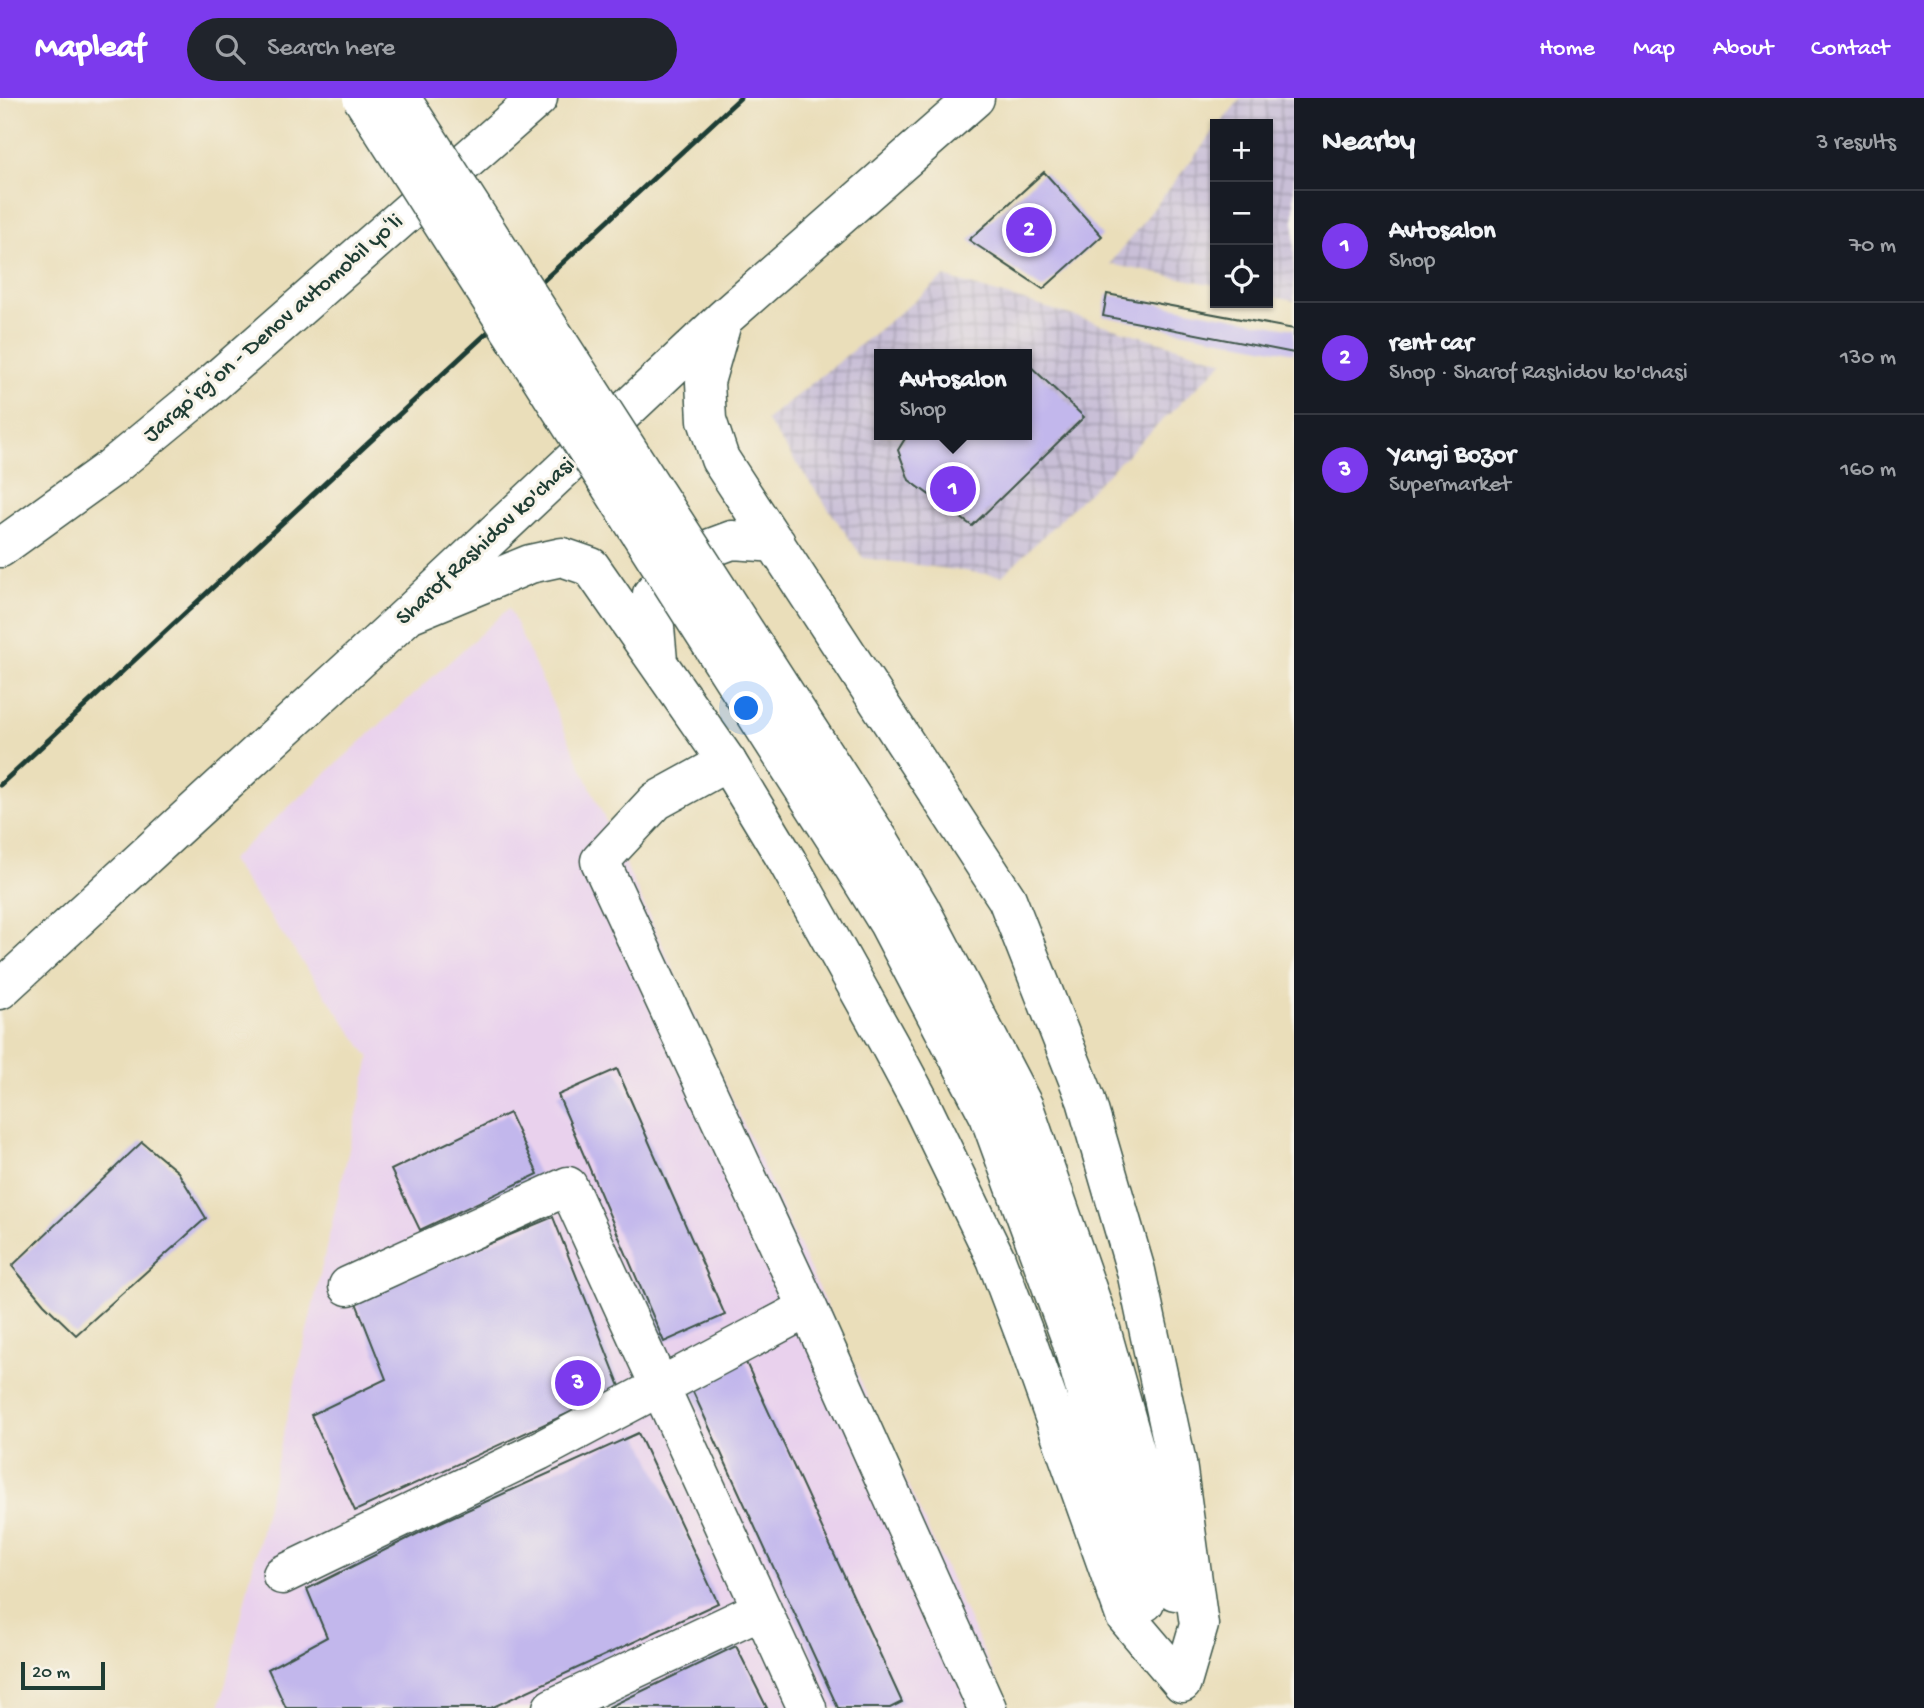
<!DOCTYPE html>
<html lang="en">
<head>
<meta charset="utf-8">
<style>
  body { margin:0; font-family:"Gochi Hand",sans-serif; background:#20242c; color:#f1f3f6 }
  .controls { position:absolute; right:21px; top:21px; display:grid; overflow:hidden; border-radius:0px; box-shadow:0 2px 5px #0004 }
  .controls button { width:63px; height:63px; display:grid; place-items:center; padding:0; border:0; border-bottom:2px solid #363941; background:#171b24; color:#f1f3f6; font:35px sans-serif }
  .scale { position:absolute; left:21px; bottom:18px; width:84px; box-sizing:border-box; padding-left:7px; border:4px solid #1f3d34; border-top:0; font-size:19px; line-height:24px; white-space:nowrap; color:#1f3d34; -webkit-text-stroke:5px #f7f3e8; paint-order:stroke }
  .you { position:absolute; left:747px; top:611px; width:24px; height:24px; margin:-18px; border:5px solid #fff; border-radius:50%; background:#1a73e8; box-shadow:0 0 0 10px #1a73e833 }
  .badge { display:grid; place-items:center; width:46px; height:46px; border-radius:50%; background:#7c3aed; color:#fff; font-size:23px; font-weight:700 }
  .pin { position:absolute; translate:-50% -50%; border:4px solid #fff; box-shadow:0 2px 7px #0006 }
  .popup { position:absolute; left:874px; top:251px; width:158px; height:91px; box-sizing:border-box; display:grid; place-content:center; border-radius:0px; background:#171b24; filter:drop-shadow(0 2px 5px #0005); font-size:23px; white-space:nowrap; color:#9ea1a6 }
  .popup b { font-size:26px; color:#f1f3f6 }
  .popup::after { content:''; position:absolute; left:50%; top:100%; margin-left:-14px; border:14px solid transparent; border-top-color:#171b24 }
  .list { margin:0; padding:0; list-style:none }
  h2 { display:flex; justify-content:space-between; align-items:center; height:91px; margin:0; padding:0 28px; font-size:30px }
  h2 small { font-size:23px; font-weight:400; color:#9ea1a6 }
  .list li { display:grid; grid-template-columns:46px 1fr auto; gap:21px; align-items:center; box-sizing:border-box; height:112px; padding:0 28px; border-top:2px solid #363941 }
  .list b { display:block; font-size:26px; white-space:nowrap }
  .list p { margin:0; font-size:23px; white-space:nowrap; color:#9ea1a6 }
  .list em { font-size:23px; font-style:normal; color:#9ea1a6 }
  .icon { flex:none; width:38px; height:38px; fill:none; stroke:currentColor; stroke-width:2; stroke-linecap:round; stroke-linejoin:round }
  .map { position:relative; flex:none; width:1294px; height:1610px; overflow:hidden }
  header { display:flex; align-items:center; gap:42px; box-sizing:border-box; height:98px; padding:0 35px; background:#7c3aed; color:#fff }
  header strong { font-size:33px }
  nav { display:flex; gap:38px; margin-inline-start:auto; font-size:24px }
  .search { width:490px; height:63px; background:#20242c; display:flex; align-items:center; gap:18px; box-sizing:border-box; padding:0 24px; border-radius:38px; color:#9ea1a6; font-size:26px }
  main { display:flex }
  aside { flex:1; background:#171b24 }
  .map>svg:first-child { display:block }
</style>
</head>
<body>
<header>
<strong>Mapleaf</strong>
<div class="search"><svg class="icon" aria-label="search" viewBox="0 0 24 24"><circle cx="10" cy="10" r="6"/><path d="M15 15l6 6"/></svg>Search here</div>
<nav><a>Home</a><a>Map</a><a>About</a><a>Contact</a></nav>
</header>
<main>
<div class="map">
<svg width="1294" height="1610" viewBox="0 0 1294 1610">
  <defs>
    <pattern id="industrial-grid" width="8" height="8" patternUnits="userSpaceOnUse" patternTransform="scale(1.75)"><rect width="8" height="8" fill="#c9bfd7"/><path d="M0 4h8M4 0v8" fill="none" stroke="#a39caf"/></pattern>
  </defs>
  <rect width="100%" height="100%" fill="#f7f3e8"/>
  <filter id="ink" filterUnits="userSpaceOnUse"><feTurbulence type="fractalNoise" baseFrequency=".0143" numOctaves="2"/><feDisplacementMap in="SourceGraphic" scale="14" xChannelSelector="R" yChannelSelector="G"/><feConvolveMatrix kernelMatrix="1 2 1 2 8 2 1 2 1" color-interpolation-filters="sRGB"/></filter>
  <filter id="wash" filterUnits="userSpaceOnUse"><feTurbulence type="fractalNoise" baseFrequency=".00686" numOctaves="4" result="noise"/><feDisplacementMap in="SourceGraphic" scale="28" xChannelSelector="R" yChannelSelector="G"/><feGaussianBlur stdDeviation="1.57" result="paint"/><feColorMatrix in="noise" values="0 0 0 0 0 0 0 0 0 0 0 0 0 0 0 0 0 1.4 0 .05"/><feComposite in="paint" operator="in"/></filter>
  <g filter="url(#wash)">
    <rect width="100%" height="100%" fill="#eadeba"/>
    <!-- built -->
    <path fill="#e9d1ed" d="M509,510L1009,1610H220L370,960L230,762Z"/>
    <!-- industrial -->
    <path fill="url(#industrial-grid)" fill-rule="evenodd" d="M1241,0H1294V203L1268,198V26H1220Z
      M1215,32V187L1110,166Z
      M944,179L1224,263L1002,478L863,460L766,322ZM880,256H1026V337H880Z"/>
    <g id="blocks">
      <!-- building -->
      <path fill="#c2b7ec" d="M1044,74L1102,138L1043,191L969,142Z
        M1107,196L1294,231V255L1103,218Z
        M1026,264L1084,319L972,428L909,382L898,352L906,339L910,337H1026Z
        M617,971L725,1217L664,1244L558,997Z
        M509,1015L538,1076L420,1132L391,1072Z
        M142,1044L178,1074L206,1120L76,1237L44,1206L12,1168Z
        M553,1119L621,1291L355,1413L311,1317L386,1281L355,1202Z
        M743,1258L902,1604L890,1610H838L688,1283Z
        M638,1335L718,1505L491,1610H286L268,1571L327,1539L307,1491L441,1424Z
        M736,1548L767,1610H607Z"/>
    </g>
  </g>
  <g filter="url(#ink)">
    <use href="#blocks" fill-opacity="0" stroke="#3d5548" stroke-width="2"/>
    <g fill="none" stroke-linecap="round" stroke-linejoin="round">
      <defs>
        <path id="minor" d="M727,664L656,703L600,763L808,1210L987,1610
          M348,1188L568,1088L807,1610
          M282,1477L539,1353L808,1210
          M552,1610L762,1511"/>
        <path id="major" d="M723,221L705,284L707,322L720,361L1007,801L1086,1002L1136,1173L1177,1365L1199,1527L1182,1585
          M409,516L530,466L562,459L591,469L727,664L787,763L889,946L920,1004L996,1161L1027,1243L1125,1518L1182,1585
          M658,563L652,496L681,461L732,442L776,445
          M880,743L920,810L1024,1009L1101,1231L1175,1493
          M849,762L888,825L989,1018L1071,1242L1145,1504
          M0,892L409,516L723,221L975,0"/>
        <path id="highway" d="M0,450L111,370L202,295L538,0"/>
      </defs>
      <!-- minor casing -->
      <use href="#minor" stroke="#3d5548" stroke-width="41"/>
      <!-- major casing -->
      <use href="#major" stroke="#3d5548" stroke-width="41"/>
      <!-- highway casing -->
      <use href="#highway" stroke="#3d5548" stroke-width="41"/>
      <!-- minor -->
      <use href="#minor" stroke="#fff" stroke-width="38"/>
      <!-- major -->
      <use href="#major" stroke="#fff" stroke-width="38"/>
      <!-- highway -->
      <use href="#highway" stroke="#fff" stroke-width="38"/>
      <!-- rail -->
      <path stroke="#1f3d34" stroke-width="5" d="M0,687L740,0"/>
      <defs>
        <path id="major-bridge" d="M362,0L849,762
          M401,0L880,743"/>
      </defs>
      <!-- major-bridge casing -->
      <use href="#major-bridge" stroke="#3d5548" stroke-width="41" stroke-linecap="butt"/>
      <!-- major-bridge -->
      <use href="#major-bridge" stroke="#fff" stroke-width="38"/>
    </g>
  </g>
  <g text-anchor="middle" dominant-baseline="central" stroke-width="6" stroke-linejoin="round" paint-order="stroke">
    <!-- street labels -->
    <g font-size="23" fill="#1f3d34" stroke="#f7f3e8">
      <text transform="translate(274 231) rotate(-41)">Jarqoʻrgʻon - Denov avtomobil yoʻli</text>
      <text transform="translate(486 444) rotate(-43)">Sharof Rashidov ko'chasi</text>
    </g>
  </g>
</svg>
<div class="controls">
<button>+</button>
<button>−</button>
<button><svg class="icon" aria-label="locate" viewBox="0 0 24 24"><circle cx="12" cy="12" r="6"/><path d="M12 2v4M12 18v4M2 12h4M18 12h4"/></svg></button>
</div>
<div class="scale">20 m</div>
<div class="you"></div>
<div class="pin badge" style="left:953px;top:391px">1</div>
<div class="popup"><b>Avtosalon</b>Shop</div>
<div class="pin badge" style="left:1029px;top:132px">2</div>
<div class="pin badge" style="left:578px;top:1285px">3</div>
</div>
<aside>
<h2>Nearby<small>3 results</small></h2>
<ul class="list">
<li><span class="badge">1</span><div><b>Avtosalon</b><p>Shop</p></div><em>70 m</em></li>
<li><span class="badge">2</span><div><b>rent car</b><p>Shop · Sharof Rashidov ko'chasi</p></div><em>130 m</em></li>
<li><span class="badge">3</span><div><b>Yangi Bozor</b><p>Supermarket</p></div><em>160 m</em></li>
</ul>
</aside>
</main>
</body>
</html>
